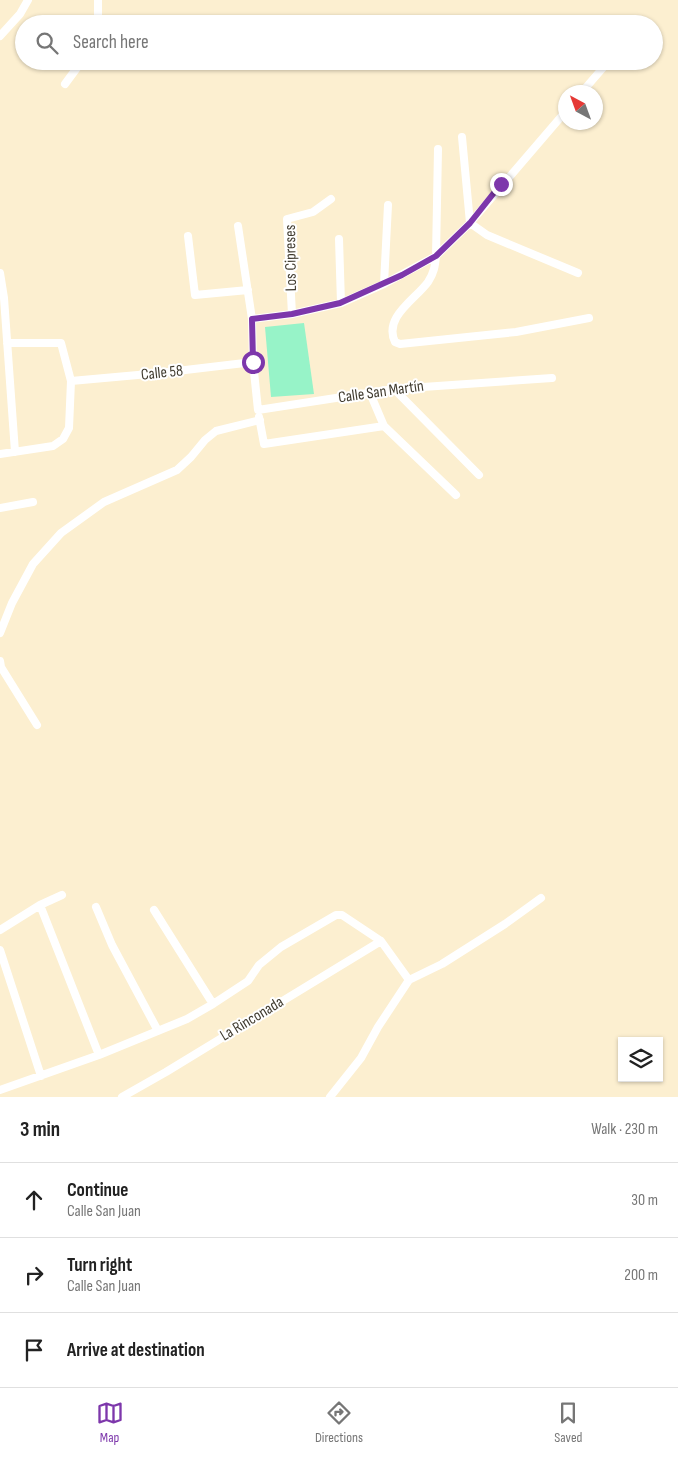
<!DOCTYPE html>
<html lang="en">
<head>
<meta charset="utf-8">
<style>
  body { margin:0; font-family:"Sofia Sans Condensed",sans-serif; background:#f6f6f6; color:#222 }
  .controls { position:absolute; right:15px; bottom:15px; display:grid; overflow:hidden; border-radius:0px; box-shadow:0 1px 4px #0004 }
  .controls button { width:45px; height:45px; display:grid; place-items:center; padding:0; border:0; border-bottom:1px solid #e0e0e0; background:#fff; color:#222; font:25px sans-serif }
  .compass { position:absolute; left:558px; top:85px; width:45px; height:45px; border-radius:50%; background:#fff; box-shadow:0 1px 4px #0004; rotate:319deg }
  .stop { position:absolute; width:15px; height:15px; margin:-11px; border:4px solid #7d37ab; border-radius:50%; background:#fff }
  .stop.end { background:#7d37ab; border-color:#fff; box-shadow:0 1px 5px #0008 }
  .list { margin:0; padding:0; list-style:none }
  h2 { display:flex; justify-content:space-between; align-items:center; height:65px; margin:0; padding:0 20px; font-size:21px }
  h2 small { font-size:16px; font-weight:400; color:#767676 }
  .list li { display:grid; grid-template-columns:32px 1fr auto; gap:15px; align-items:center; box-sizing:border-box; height:75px; padding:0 20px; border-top:1px solid #e0e0e0 }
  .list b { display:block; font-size:19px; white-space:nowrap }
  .list p { margin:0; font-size:16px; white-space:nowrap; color:#767676 }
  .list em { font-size:16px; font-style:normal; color:#767676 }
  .icon { flex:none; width:28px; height:28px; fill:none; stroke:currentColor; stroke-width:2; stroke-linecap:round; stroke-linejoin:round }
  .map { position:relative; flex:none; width:678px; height:1097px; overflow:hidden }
  .search { position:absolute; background:#fff; box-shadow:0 1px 4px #0004; left:15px; right:15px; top:15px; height:55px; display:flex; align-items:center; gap:12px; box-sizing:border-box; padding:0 18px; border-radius:28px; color:#767676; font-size:19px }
  .sheet { height:290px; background:#fff }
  nav { display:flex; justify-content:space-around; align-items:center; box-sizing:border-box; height:70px; border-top:1px solid #e0e0e0; background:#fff; font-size:14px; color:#767676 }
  nav a { display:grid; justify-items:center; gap:2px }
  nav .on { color:#7d37ab }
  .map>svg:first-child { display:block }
</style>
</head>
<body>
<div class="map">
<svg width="678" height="1097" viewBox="0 0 678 1097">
  <rect width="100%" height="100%" fill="#fcefd0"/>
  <!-- green -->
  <path fill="#97f3c8" d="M304,323L314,394L271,397L265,327Z"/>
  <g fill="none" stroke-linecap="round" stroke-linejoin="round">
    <!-- street -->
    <path stroke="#fff" stroke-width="8" d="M98,24V0
      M0,36L20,14L28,0
      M65,84L82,61
      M582,92L608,62
      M462,137L470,223L487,235L578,273
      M438,149L436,256C435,266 434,273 428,282C416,299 383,317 395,342L400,344L516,332L589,318
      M238,226L252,319
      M188,236L195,295L248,290
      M339,239L341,303
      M0,273L4,298L15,452
      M384,284L388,205
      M292,314L287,219L313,212L331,199
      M552,378L394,389L258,410L253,362L252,319L292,314L341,303L384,284L436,256L470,223L566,111
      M71,381L160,373L253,362
      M394,389L479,475
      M370,393L384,426L456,495
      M259,417L264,444L384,426
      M0,454L53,446L63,439L69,428L71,381L61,343H7
      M0,508L33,502
      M0,633L12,603L33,564L61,533L104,502L177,470L191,457L205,440L216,431L260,420
      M0,661L1,667L37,725
      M40,905L99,1055
      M96,907L112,945L158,1031
      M154,910L213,1004
      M0,930L40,905L62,895
      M0,950L41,1076
      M0,1090L99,1055L187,1019L213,1004L248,981L259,965L281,947L336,915H342L381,941L409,980
      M122,1097L166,1072L381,941
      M330,1097L361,1058L378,1027L409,980L442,964L505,924L541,898"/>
  </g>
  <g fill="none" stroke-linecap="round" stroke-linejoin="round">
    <!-- route -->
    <path stroke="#7d37ab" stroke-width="6" d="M253,362L252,319L292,314L340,303L402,275L436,256L470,223L501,184"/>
  </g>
  <g text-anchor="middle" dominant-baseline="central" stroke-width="4" stroke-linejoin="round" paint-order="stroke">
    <!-- street labels -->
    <g font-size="16" fill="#413c30" stroke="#fff">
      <text transform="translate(291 258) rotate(-91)">Los Cipreses</text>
      <text transform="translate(162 373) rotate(-6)">Calle 58</text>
      <text transform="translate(381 392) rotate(-8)">Calle San Martín</text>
      <text transform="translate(252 1019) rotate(-31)">La Rinconada</text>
    </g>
  </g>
</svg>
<div class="controls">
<button><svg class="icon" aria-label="layers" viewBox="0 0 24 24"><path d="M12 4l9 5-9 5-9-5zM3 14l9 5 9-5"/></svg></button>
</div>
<svg class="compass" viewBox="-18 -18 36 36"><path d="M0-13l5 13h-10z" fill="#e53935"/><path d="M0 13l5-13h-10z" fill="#767676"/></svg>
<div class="stop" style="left:253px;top:362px"></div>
<div class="stop end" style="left:501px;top:184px"></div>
<div class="search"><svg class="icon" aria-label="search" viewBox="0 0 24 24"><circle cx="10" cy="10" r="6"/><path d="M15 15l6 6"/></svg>Search here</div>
</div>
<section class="sheet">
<h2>3 min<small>Walk · 230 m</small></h2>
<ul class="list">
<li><svg class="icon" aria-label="ahead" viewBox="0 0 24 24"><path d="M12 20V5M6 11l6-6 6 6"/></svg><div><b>Continue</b><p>Calle San Juan</p></div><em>30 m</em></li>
<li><svg class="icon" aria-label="right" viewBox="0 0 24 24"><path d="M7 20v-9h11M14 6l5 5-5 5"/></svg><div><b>Turn right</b><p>Calle San Juan</p></div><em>200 m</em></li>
<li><svg class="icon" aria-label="arrive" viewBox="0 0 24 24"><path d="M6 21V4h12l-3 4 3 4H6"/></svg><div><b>Arrive at destination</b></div></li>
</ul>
</section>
<nav>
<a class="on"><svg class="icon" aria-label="map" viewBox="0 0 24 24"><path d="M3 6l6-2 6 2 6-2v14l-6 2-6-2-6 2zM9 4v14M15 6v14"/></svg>Map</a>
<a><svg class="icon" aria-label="directions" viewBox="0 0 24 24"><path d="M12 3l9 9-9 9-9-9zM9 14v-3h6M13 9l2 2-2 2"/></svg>Directions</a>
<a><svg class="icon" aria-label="saved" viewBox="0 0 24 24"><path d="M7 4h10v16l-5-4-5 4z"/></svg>Saved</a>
</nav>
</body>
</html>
